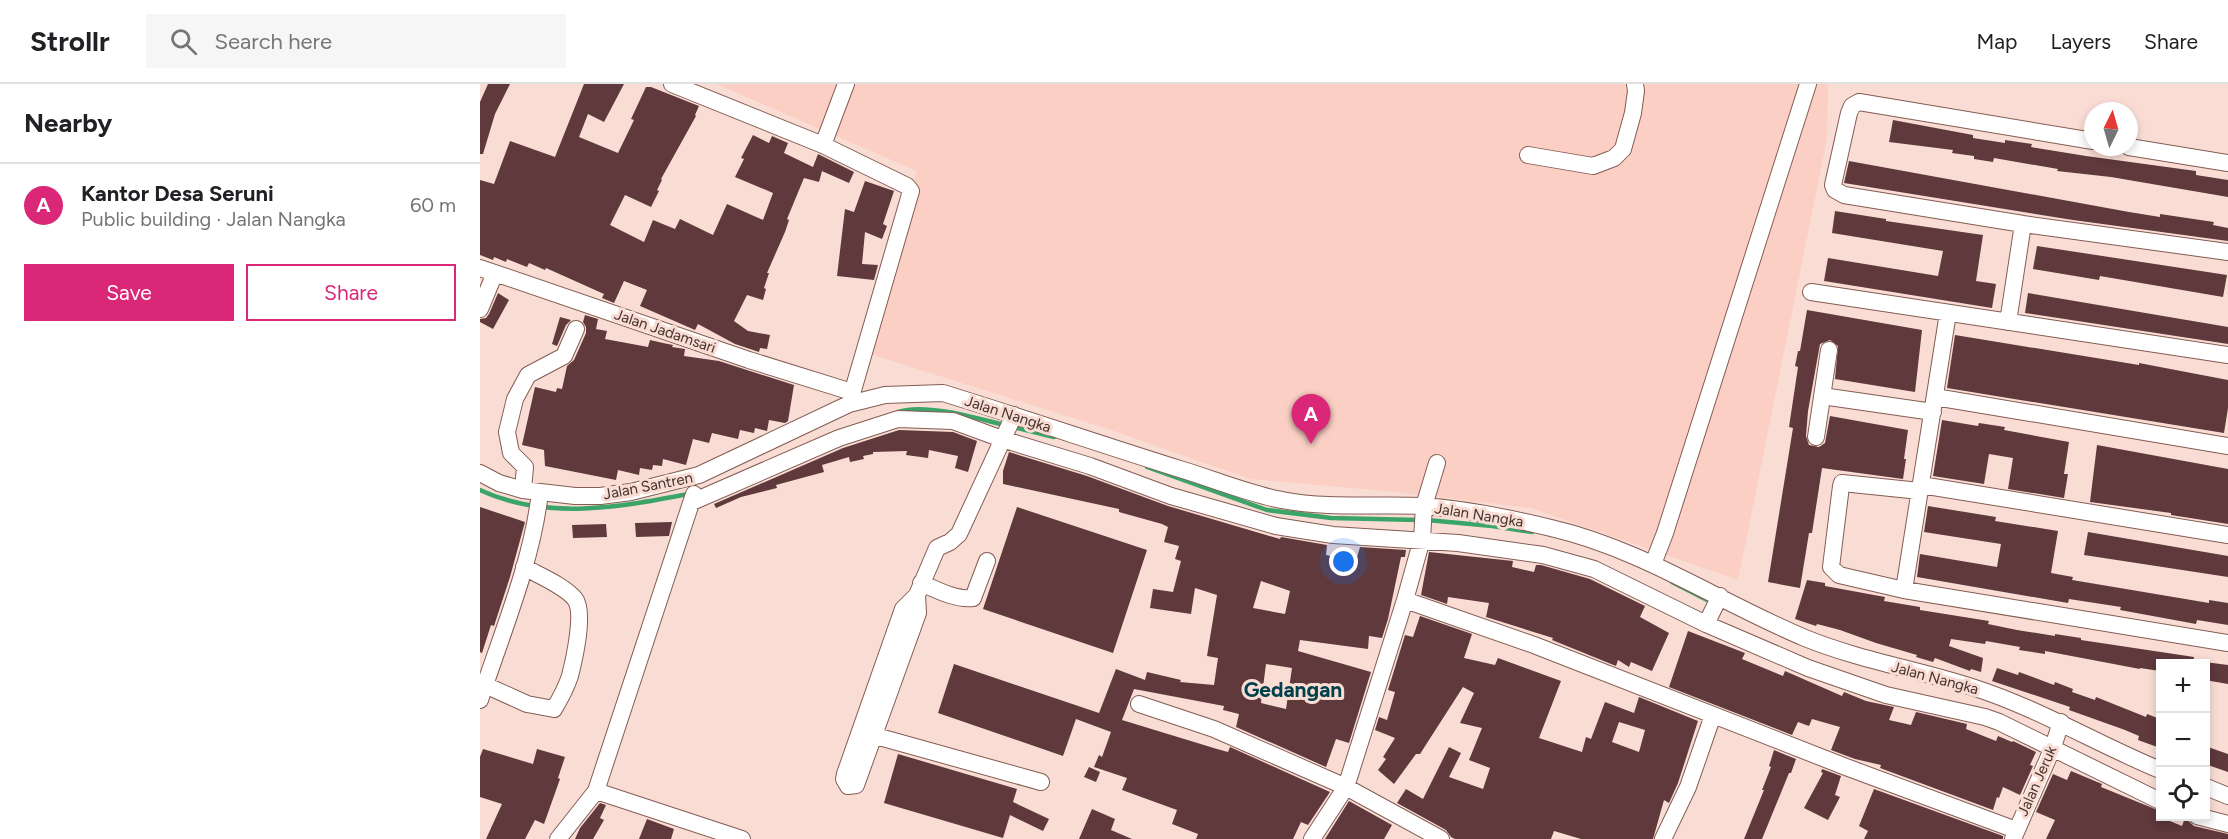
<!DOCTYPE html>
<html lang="en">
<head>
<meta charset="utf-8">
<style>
  body { margin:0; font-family:Figtree,sans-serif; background:#f6f6f6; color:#202124 }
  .controls { position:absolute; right:18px; bottom:18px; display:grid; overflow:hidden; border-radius:0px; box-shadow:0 3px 9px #0003 }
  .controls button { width:54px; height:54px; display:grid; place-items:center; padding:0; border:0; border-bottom:2px solid #e0e0e0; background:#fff; color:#202124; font:30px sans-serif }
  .compass { position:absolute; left:1604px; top:18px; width:54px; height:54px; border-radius:50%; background:#fff; box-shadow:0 3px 9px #0003; rotate:5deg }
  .you { position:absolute; left:864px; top:478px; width:21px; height:21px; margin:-15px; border:4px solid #fff; border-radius:50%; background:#1a73e8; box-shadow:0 0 0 9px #1a73e833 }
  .badge { display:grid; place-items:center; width:39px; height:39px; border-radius:50%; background:#db2777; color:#fff; font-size:20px; font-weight:700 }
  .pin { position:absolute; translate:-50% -50px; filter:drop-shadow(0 2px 3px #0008) }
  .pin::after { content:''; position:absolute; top:32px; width:21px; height:18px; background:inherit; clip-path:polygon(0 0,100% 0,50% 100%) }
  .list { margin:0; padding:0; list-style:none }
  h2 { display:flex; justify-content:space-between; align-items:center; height:78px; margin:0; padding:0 24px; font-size:26px }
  h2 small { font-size:20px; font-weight:400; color:#757577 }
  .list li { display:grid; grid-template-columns:39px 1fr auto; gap:18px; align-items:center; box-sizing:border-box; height:84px; padding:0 24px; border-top:2px solid #e0e0e0 }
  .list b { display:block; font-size:22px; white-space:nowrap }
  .list p { margin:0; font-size:20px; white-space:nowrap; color:#757577 }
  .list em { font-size:20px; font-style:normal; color:#757577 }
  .actions { display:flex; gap:12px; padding:18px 24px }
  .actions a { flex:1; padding:14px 0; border:2px solid #db2777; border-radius:0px; text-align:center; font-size:21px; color:#db2777 }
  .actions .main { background:#db2777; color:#fff }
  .icon { flex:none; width:33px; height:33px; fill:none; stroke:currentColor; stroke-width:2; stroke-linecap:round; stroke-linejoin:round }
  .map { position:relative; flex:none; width:1748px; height:755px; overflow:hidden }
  header { display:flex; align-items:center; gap:36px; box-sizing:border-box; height:84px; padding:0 30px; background:#fff; border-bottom:2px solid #e0e0e0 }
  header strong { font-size:28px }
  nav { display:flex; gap:33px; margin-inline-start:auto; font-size:21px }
  .search { width:420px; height:54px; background:#f6f6f6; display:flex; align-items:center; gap:15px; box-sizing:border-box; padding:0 21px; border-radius:0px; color:#757577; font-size:22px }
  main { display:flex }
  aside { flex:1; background:#fff }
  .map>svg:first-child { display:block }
</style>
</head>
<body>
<header>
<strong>Strollr</strong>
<div class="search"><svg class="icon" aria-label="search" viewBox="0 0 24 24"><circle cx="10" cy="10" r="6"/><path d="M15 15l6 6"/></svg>Search here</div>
<nav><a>Map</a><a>Layers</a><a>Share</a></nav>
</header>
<main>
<aside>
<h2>Nearby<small></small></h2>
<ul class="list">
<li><span class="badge">A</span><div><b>Kantor Desa Seruni</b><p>Public building · Jalan Nangka</p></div><em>60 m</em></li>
</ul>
<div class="actions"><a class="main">Save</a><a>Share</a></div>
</aside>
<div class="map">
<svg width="1748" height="755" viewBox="0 0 1748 755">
  <rect width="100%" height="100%" fill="#f9ddd5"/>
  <!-- built -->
  <path fill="#fbcfc4" d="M236,0H1348L1347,55L1258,496L1051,424L916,408L770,395L628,345L390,270L437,87Z"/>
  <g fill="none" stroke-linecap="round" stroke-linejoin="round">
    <!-- stream -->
    <path stroke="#3ba569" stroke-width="4.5" d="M418,328C445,319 497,334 524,341
      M533,343L574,353
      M667,383L787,426L851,434L939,436
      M0,406C66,437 140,423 209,410
      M947,436L1012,442L1052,448
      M1192,498L1233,519"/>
  </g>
  <!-- building -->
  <path fill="#5f393c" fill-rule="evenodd" d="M8,0H30L15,30L3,70H0V18Z
    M104,0H144L124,38L108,30L99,53L138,69L154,36L151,35L166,3H171L219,22L215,31L216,32L181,95L182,96L177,106L179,107L171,123L145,111L130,141L164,158L173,136L195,145L200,135L233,151L247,120L283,136L293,109L255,93L264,75L261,74L273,51L289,59L292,52L308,59L304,69L333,83L338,70L374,88L369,99L335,84L342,87L339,98L324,94L307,135L309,136L305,148L287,189H289L284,204L286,205L283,216L267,211L254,237L268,247L290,251L287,265L280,264L279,268L255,260L218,240L215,246L160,222L167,206L144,197L134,219L122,214L124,210L66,184L65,186L49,179L47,183L27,175L26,178L14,173L13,176L0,171V96L14,100L30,57L75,73Z
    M1413,36L1493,51V54L1525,59V56L1552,60L1551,63L1606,72L1716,87V91L1748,96V113L1631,93L1577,87L1578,85L1514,74L1513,78L1494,75V72L1472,69L1473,66L1409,58Z
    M1369,77L1649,128L1680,133V130L1734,138L1733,141L1748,144V157L1593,136L1364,99Z
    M385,97L414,107L403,140L407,142L402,155L385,148L382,180L398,181L394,196L357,192L365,125L374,128Z
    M1355,127L1406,135V137L1503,151L1496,197L1516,200L1512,224L1344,197L1348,174L1458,192L1463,167L1352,149Z
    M1557,162L1747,191L1743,213L1620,192L1619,196L1553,185Z
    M18,209L29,216L13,245L0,238V235L6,234L9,230Z
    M1548,209L1748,243V260L1545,229Z
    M1327,226L1442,246L1435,308L1355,295L1358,262L1350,256L1340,260L1328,327L1326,352L1329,361L1339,363L1345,359L1350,332L1428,346L1424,375H1426L1423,395L1342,384L1332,449H1329L1320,504L1288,498L1313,344L1309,343L1318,283L1315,282L1318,267H1320Z
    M105,231L118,235L116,245L127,247L125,255L168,263L170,256L183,259L193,261L192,263L205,265L204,272L239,277L314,301L308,337L305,339L289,336L287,347L275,344L274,349L260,346L258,355L232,349L229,359L213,355L206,381L183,375L182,382L173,381L172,386L160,384L159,391L138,386L136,396L65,382L64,366L42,361L55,303L76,308L77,304L82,305L87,282L94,276L106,249V243L103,238Z
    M80,233L91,236L86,241L77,262L72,260Z
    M1475,251L1659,281V279L1748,296V324L1744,349L1467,304Z
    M1462,336L1498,342L1499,339L1525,343L1524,346L1589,358L1584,390H1588L1584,414L1528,405L1533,374L1509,370L1504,400L1453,392Z
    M419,346L473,348L497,357L488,388L475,384L478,372L449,366L448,374L426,371L427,367L393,368V370L383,372L384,375L370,378L369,373L342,381L344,388L296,401L297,404L261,413L236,424L234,420L363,364Z
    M1617,361L1748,385V440L1691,431V429L1610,418Z
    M529,368L607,392L688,422L800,455L801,453L847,461L846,471L876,477L880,463L926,466L925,473H921L908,535L902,554L889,552L888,565L820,556L818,567L891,588L869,659L856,655L846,683L756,643L759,630L743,626L744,622L654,605L642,636L737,665L748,668L750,663L850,708L828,741L821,738L813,755H716L718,750L692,740L697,726L642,706L647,694L614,683L619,671L622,673L631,648L596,635L583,672L458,629L474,580L619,629L636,585L665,596L667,588L701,596L700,598L734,601L738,574L727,572L737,511L715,504L711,530L670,524L673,505L693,508L701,477L695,475L699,462L684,458L688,443L682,440L639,428V425L523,400V387ZM781,497L810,507L805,530L773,524ZM786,580L812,584L806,625L781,619Z
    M1448,422L1516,433L1515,437L1578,447L1571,489L1593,493L1592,496L1634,503L1729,519V516L1748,519V541L1717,536L1716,540L1640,526L1641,523L1589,515L1588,519L1437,493L1440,470L1517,483L1521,460L1444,448Z
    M0,423L45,438L30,493L14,542L11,541L2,569L0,568Z
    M537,423L667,466L633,569L503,525Z
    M192,438L189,452L156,453L155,439Z
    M126,440L127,453L93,454L92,441Z
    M1608,448L1748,472V493L1604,471Z
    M949,468L1033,477L1032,483L1054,488L1056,481H1061L1110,495L1165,522L1160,533L1189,549L1172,587L1151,578L1149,583L1138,576L1136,582L1072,556L1073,554L1006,533L1009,519L968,513L967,520L941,511Z
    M1327,496L1345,499V502L1405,513L1404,517L1440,523V526L1509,537L1508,540L1537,546L1575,552V550L1601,554V556L1714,573L1713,579H1680V587L1660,584V585L1565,567V570L1539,566L1540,563L1506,557L1505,560L1471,555L1469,562L1503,574L1501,588L1491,585L1490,587L1455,574L1453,578L1436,573L1437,571L1396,559L1360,546L1337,540L1336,542L1315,535Z
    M940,532L992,550L984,574L1015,581L1018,574L1081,597L1059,654L1102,668L1106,653L1111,655L1125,618L1154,629L1159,613L1218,637L1198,699L1189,719L1184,716L1173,755H1101L1074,747L1071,755H975L971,753L966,746L917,719L926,705L943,715L969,663L981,669L969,693L1003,705L1010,684L989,676L1002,644L980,639L994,609L983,603L940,670H936L914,700L898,686L906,675L903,673L915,654L895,646L899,633L907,636L915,608L908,606L925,551L933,553ZM1139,638L1165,646L1159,668L1132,658Z
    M1208,547L1265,569L1262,575L1303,592L1305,587L1362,612L1364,608L1386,617L1414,623L1409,636L1431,641L1436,628L1487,640L1486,645L1516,657L1518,652L1532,658L1533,657L1556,668L1550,681L1553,682L1540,711L1523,703L1519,714L1517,713L1513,726L1400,684L1401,681L1375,675L1351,666L1360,643L1332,635L1329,642L1318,638L1312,651L1189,603Z
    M1725,578L1748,581V600L1725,596Z
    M1517,584L1538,591L1539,588L1574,601L1575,598L1593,605L1592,608L1615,616L1616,613L1666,633L1667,630L1680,635V664L1658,656L1659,652L1645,646L1589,626L1590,623L1512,597Z
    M1725,662L1748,670V688L1725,680Z
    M3,665L53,680L57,665L85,673L78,694L80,695L64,740L55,736L45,755H6L22,720L0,713V673Z
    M1294,666L1316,675L1311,689H1309L1282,755H1264L1284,706H1282L1291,683L1289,682Z
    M418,670L537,705L533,718L569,735L563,747L530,731L523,754L404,719Z
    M609,683L620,688L616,698L604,693Z
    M1342,685L1361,692L1355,711L1360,713L1348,736L1324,724L1343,689L1341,688Z
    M1591,687L1622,700L1621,703L1680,727V733L1702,742L1705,734L1714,742L1748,750V755H1566L1575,736L1556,728L1573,690L1587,696Z
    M1394,705L1523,752V755H1384L1388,747L1379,742Z
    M869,717L912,741L904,755H845Z
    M120,719L126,721L120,734L124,736L113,755H95L100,744Z
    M612,725L635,735L631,746L652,755H599Z
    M167,735L194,745L191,755H159Z"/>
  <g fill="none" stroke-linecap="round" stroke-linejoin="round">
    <defs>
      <path id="minor" d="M192,0L343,61L427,102L431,107L369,320
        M1613,57L1379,18L1372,22L1369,29L1353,101L1355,106L1364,111L1543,140L1748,168
        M343,61L366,0
        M1649,63L1748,79
        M1048,71L1113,82L1134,74L1143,65L1153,29L1156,7L1155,0
        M0,184L269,276L372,308
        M1331,208L1748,271
        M0,225L15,189
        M1528,238L1543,140
        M1342,312L1453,328
        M1455,313L1748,362
        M1336,353L1349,266
        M0,389L19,399L43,406L95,412H120L151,408L219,391L369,320L405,311L463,309C544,334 623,361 703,386C733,395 772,411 802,416C848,425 896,420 943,422C986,425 1030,434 1071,444C1162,465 1239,518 1325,554C1379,576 1436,585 1492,603C1558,624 1617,660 1680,686
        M1441,401L1748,451
        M43,406L45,383L31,369L27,348L35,315L48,291L84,272L96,245
        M1440,407L1362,399L1361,402L1351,483L1359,491L1424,506L1748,559
        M212,418L359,354L418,335L473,337L522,355L610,382L691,412L796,442L853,451L978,459L1063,471L1114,485L1226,540L1328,584L1406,611L1505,633L1519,638L1680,717
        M1173,480L1185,449L1328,0
        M441,499C457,506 476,516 493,514L507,477
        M1424,506L1468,229
        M437,511L438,529L376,701L368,702L364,695L365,690L423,525L437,511L457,464L470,458L479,450L534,331
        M925,516L1054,561L1366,683L1536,746
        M1226,540L1240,512
        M5,601L47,620L74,625C80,615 86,604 90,592C94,576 105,528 95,515C85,502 58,491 44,483
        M0,616C22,548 52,479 60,408
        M659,620L734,645L866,703L961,755
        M385,649L561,698
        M1726,703L1748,712
        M116,707L262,755
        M1717,732L1748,740
        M78,755L116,707L214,410
        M832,755L866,703L925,516L942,455L944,422L957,379
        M1183,755L1208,703L1233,631
        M1533,755L1573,663L1581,638"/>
    </defs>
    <!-- minor casing -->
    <use href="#minor" stroke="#845c52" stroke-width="18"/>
    <!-- minor -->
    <use href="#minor" stroke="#fff" stroke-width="16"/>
  </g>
  <g text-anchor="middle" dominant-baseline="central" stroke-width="6" stroke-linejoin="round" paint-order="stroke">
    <!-- street labels -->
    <g font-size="15" fill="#44322d" stroke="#f9ddd5">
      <text transform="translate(185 247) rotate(19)">Jalan Jadamsari</text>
      <text transform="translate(528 330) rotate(18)">Jalan Nangka</text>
      <text transform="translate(168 402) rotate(-11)">Jalan Santren</text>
      <text transform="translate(999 431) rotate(9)">Jalan Nangka</text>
      <text transform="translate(1455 594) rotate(15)">Jalan Nangka</text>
      <text transform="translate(1557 697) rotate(-66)">Jalan Jeruk</text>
    </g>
    <!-- district labels -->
    <g font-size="21" font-weight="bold" fill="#00404b" stroke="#f9ddd5">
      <text x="813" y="605">Gedangan</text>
    </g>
  </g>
</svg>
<div class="controls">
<button>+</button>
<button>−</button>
<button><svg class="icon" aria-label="locate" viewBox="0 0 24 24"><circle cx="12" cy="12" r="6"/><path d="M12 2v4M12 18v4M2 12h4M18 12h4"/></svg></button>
</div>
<svg class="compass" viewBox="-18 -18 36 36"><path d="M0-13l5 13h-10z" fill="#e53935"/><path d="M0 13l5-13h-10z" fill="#757577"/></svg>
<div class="you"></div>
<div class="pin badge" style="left:831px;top:360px">A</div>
</div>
</main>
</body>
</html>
